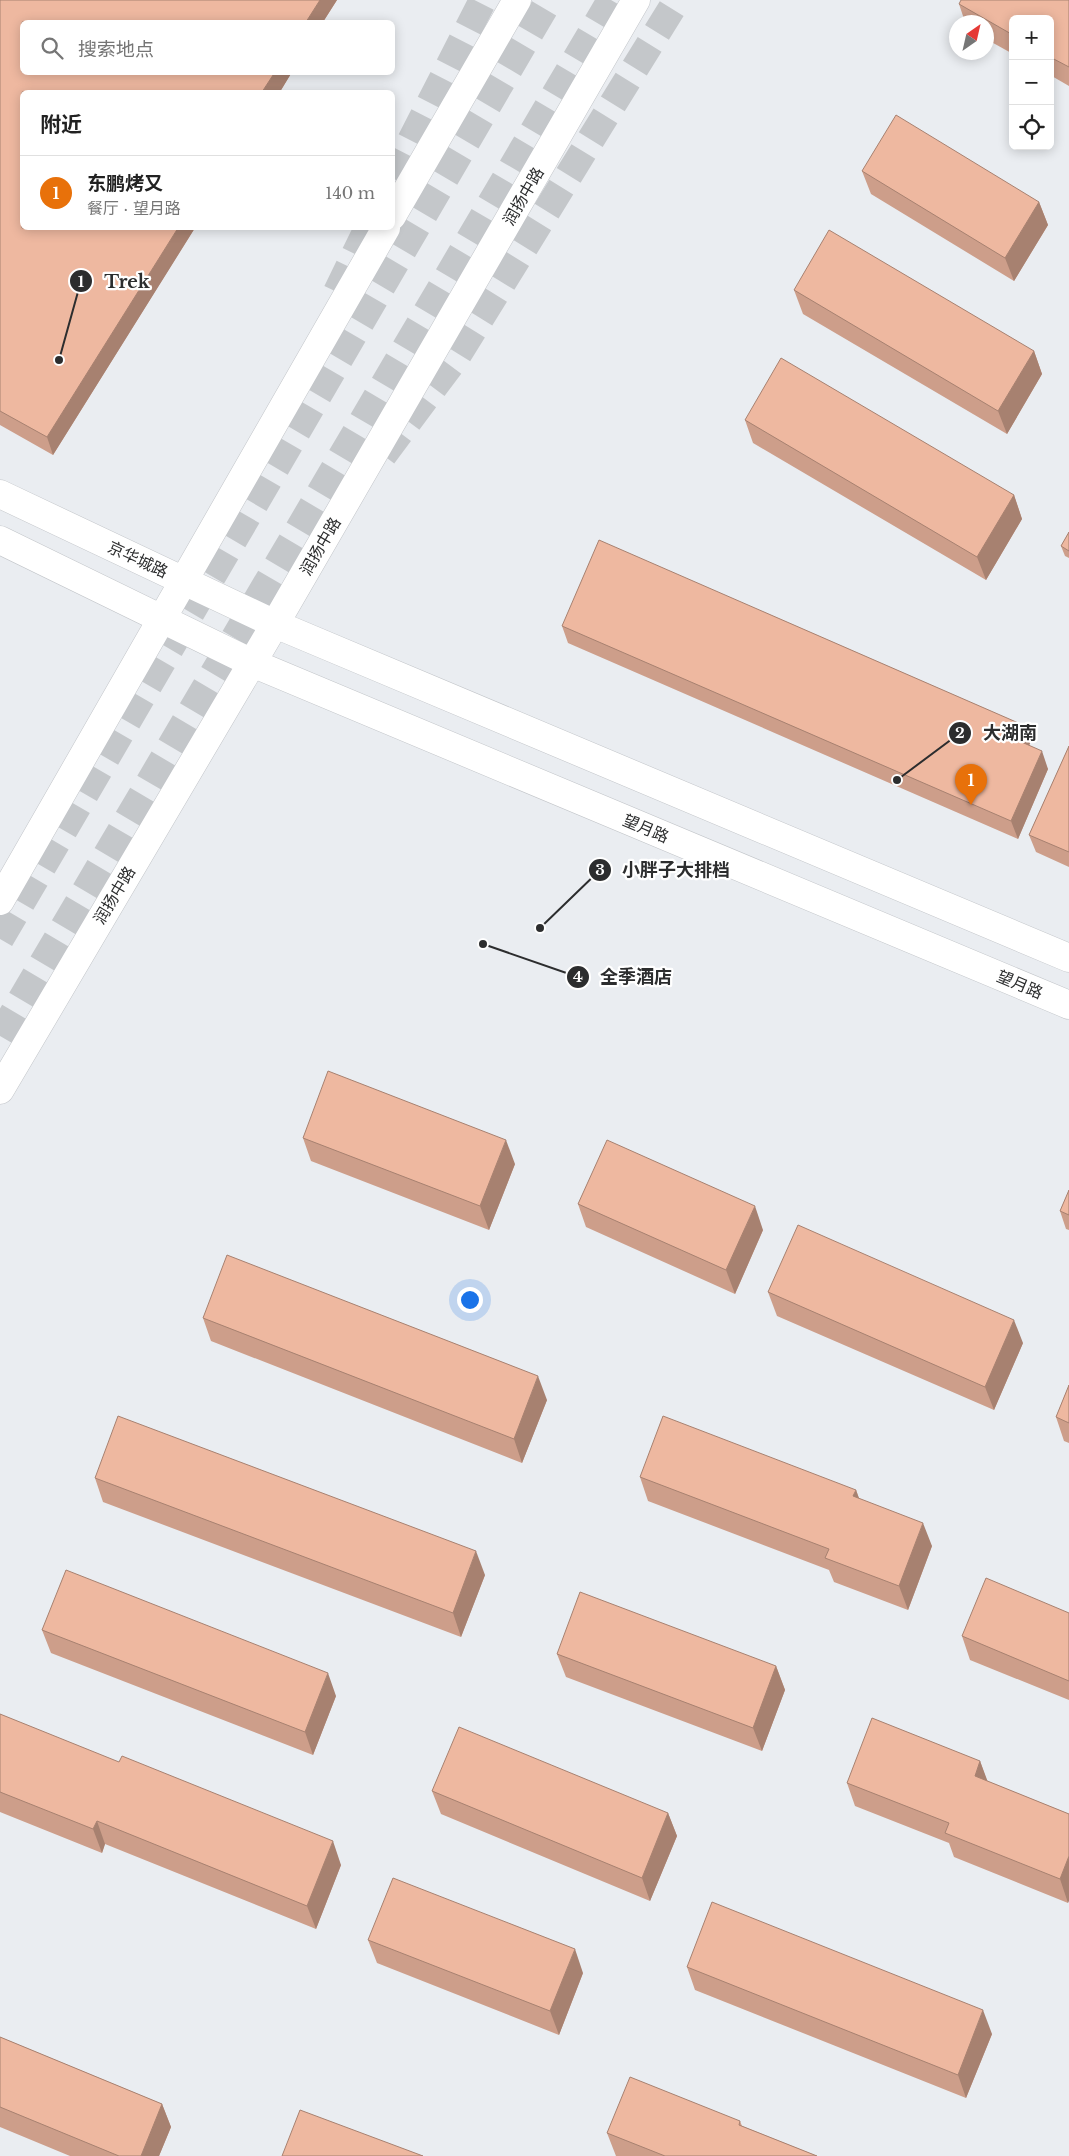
<!DOCTYPE html>
<html lang="zh">
<head>
<meta charset="utf-8">
<style>
  body { margin:0; font-family:"Libre Baskerville","Noto Sans SC",serif; background:#f2f2f2; color:#222 }
  .controls { position:absolute; right:15px; top:15px; display:grid; overflow:hidden; border-radius:8px; box-shadow:0 2px 12px #0003 }
  .controls button { width:45px; height:45px; display:grid; place-items:center; padding:0; border:0; border-bottom:1px solid #e0e0e0; background:#fff; color:#222; font:25px sans-serif }
  .compass { position:absolute; left:949px; top:15px; width:45px; height:45px; border-radius:50%; background:#fff; box-shadow:0 2px 12px #0003; rotate:34deg }
  .you { position:absolute; left:469px; top:1299px; width:18px; height:18px; margin:-12px; border:4px solid #fff; border-radius:50%; background:#1a73e8; box-shadow:0 0 0 8px #1a73e833 }
  .badge { display:grid; place-items:center; width:32px; height:32px; border-radius:50%; background:#0f766e; color:#fff; font-size:16px; font-weight:700 }
  .pin { position:absolute; translate:-50% -41px; filter:drop-shadow(0 1px 2px #0008) }
  .pin::after { content:''; position:absolute; top:26px; width:18px; height:15px; background:inherit; clip-path:polygon(0 0,100% 0,50% 100%) }
  .list { margin:0; padding:0; list-style:none }
  h2 { display:flex; justify-content:space-between; align-items:center; height:65px; margin:0; padding:0 20px; font-size:21px }
  h2 small { font-size:16px; font-weight:400; color:#767676 }
  .list li { display:grid; grid-template-columns:32px 1fr auto; gap:15px; align-items:center; box-sizing:border-box; height:75px; padding:0 20px; border-top:1px solid #e0e0e0 }
  .list b { display:block; font-size:19px; white-space:nowrap }
  .list p { margin:0; font-size:16px; white-space:nowrap; color:#767676 }
  .list em { font-size:16px; font-style:normal; color:#767676 }
  .icon { flex:none; width:28px; height:28px; fill:none; stroke:currentColor; stroke-width:2; stroke-linecap:round; stroke-linejoin:round }
  .map { position:relative; flex:none; width:1069px; height:2156px; overflow:hidden }
  .search { position:absolute; background:#fff; box-shadow:0 2px 12px #0003; left:20px; top:20px; width:375px; height:55px; display:flex; align-items:center; gap:12px; box-sizing:border-box; padding:0 18px; border-radius:8px; color:#767676; font-size:19px }
  .panel { position:absolute; background:#fff; box-shadow:0 2px 12px #0003; left:20px; top:90px; width:375px; height:140px; border-radius:8px }
  .map>svg:first-child { display:block }
</style>
</head>
<body>
<div class="map">
<svg width="1069" height="2156" viewBox="0 0 1069 2156">
  <rect width="100%" height="100%" fill="#eaedf1"/>
  <g fill="none" stroke-linecap="round" stroke-linejoin="round">
    <!-- highway-tunnel -->
    <path stroke="#c4c7ca" stroke-width="28" stroke-dasharray="28 14" stroke-linecap="butt" d="M392,178L483,0
      M337,292L368,228
      M383,455L457,356L677,0
      M0,939L549,0
      M0,1036L611,0"/>
    <defs>
      <path id="secondary" d="M0,494L275,624L1069,958
        M0,540L252,663L1069,1005"/>
      <path id="primary" d="M392,216L517,0
        M0,901L386,228
        M0,1090L275,624L636,0"/>
    </defs>
    <!-- secondary casing -->
    <use href="#secondary" stroke="#c2c5c9" stroke-width="29"/>
    <!-- primary casing -->
    <use href="#primary" stroke="#c2c5c9" stroke-width="29"/>
    <!-- secondary -->
    <use href="#secondary" stroke="#fff" stroke-width="28"/>
    <!-- primary -->
    <use href="#primary" stroke="#fff" stroke-width="28"/>
  </g>
  <!-- wall -->
  <path fill="#cd9e8a" d="M0,0H337L323,22L22,72H292L53,455L0,425Z
    M1069,0V86L1050,75V19H1013V54L986,39V22H965L959,4Z
    M862,171L1039,202L1048,225L1014,281L871,194Z
    M794,290L1034,351L1042,374L1007,434L803,314Z
    M745,420L1014,495L1022,519L986,580L753,443Z
    M1069,532V558L1065,556L1061,546Z
    M562,626L1030,743L1029,746L1048,769L1018,839L568,643Z
    M1069,746V867L1036,852L1029,835Z
    M303,1138L515,1164L489,1230L311,1161Z
    M1069,1190V1230L1066,1229L1060,1211Z
    M578,1204L763,1230L735,1294L586,1227Z
    M768,1292L1023,1343L994,1410L777,1316Z
    M203,1318L547,1400L522,1463L211,1341Z
    M1069,1385V1443L1064,1441L1056,1417Z
    M640,1477L856,1490L859,1498L932,1546L908,1610L834,1582L829,1570L648,1501Z
    M95,1478L485,1575L461,1637L103,1502Z
    M1069,1613V1700L970,1660L962,1636Z
    M42,1630L336,1696L313,1755L51,1653Z
    M557,1654L776,1666L785,1690L762,1751L566,1677Z
    M0,1714L341,1865L316,1929L105,1844L102,1853L0,1812Z
    M980,1761L987,1781L1069,1814L1068,1903L954,1857L949,1843L855,1806L847,1783Z
    M432,1791L668,1813L677,1836L650,1901L441,1814Z
    M368,1940L583,1973L559,2035L377,1963Z
    M687,1967L992,2034L966,2098L695,1990Z
    M0,2037L162,2104L171,2127L159,2156H70L0,2127Z
    M740,2121L742,2126L817,2156H616L607,2133Z"/>
  <!-- shaded-wall -->
  <path fill="#a78170" d="M320,0H337L323,22H306Z
    M275,72H292L280,92H262Z
    M1039,202L1048,225L1014,281L1005,258Z
    M178,228H195L53,455L47,437Z
    M1034,351L1042,374L1007,434L998,411Z
    M1014,495L1022,519L986,580L977,557Z
    M1023,725L1030,743L1024,758L1017,740Z
    M1042,751L1048,769L1018,839L1011,821Z
    M506,1140L515,1164L489,1230L480,1206Z
    M755,1206L763,1230L735,1294L726,1270Z
    M1014,1320L1023,1343L994,1410L985,1387Z
    M538,1376L547,1400L522,1463L514,1439Z
    M856,1490L864,1513L853,1496Z
    M923,1523L932,1546L908,1610L899,1586Z
    M476,1551L485,1575L461,1637L453,1613Z
    M776,1666L785,1690L762,1751L753,1728Z
    M328,1673L336,1696L313,1755L305,1732Z
    M980,1761L989,1785L975,1776Z
    M668,1813L677,1836L650,1901L642,1878Z
    M97,1821L105,1844L102,1853L93,1829Z
    M333,1841L341,1865L316,1929L307,1906Z
    M1069,1856V1901L1068,1903L1060,1879Z
    M575,1949L583,1973L559,2035L550,2011Z
    M983,2010L992,2034L966,2098L958,2075Z
    M162,2104L171,2127L159,2156H141Z"/>
  <!-- building -->
  <path fill="#eeb8a0" stroke="#a78170" d="M0,0H320L306,22H22V72H275L262,92H22V228H178L47,437L0,411Z
    M961,0H1069V67L1050,57V19H1013V35L959,4Z
    M896,115L1039,202L1005,258L862,171Z
    M829,230L1034,351L998,411L794,290Z
    M781,358L1014,495L977,557L745,420Z
    M1069,532V551L1061,546Z
    M599,540L1023,725L1017,740L1042,751L1011,821L562,626Z
    M1069,746V852L1029,835Z
    M328,1071L506,1140L480,1206L303,1138Z
    M607,1140L755,1206L726,1270L578,1204Z
    M1069,1190V1215L1060,1211Z
    M798,1225L1014,1320L985,1387L768,1292Z
    M227,1255L538,1376L514,1439L203,1318Z
    M1069,1385V1423L1056,1417Z
    M118,1416L476,1551L453,1613L95,1478Z
    M663,1416L856,1490L853,1496L923,1523L899,1586L825,1558L829,1549L640,1477Z
    M66,1570L328,1673L305,1732L42,1630Z
    M986,1578L1069,1613V1681L962,1636Z
    M580,1592L776,1666L753,1728L557,1654Z
    M0,1714L119,1762L122,1756L333,1841L307,1906L97,1821L93,1829L0,1792Z
    M872,1718L980,1761L975,1776L1069,1814V1856L1060,1879L945,1833L949,1823L847,1783Z
    M459,1727L668,1813L642,1878L432,1791Z
    M393,1878L575,1949L550,2011L368,1940Z
    M712,1902L983,2010L958,2075L687,1967Z
    M0,2037L162,2104L141,2156H119L0,2107Z
    M630,2077L740,2121L739,2125L817,2156H665L607,2133Z
    M300,2110L423,2156H282Z"/>
  <g text-anchor="middle" dominant-baseline="central" stroke-width="4.5" stroke-linejoin="round" paint-order="stroke">
    <!-- street labels -->
    <g font-size="16" fill="#2c2d2e" stroke="#fff">
      <text transform="translate(523 196) rotate(-60)">润扬中路</text>
      <text transform="translate(320 546) rotate(-60)">润扬中路</text>
      <text transform="translate(138 559) rotate(25)">京华城路</text>
      <text transform="translate(646 828) rotate(23)">望月路</text>
      <text transform="translate(114 895) rotate(-59)">润扬中路</text>
      <text transform="translate(1020 984) rotate(23)">望月路</text>
    </g>
  </g>
  <!-- callouts -->
  <path fill="none" stroke="#2c2d2e" stroke-width="2" d="M59 360L81 281M897 780L960 733M540 928L600 870M483 944L578 977"/>
  <g fill="#2c2d2e" stroke="#fff" stroke-width="2">
    <circle cx="59" cy="360" r="5"/>
    <circle cx="897" cy="780" r="5"/>
    <circle cx="540" cy="928" r="5"/>
    <circle cx="483" cy="944" r="5"/>
    <circle cx="81" cy="281" r="12"/>
    <circle cx="960" cy="733" r="12"/>
    <circle cx="600" cy="870" r="12"/>
    <circle cx="578" cy="977" r="12"/>
  </g>
  <g font-size="15" text-anchor="middle" font-weight="bold" fill="#fff">
    <text x="81" y="287">1</text>
    <text x="960" y="738">2</text>
    <text x="600" y="875">3</text>
    <text x="578" y="982">4</text>
  </g>
  <g font-size="18" text-anchor="middle" font-weight="bold" fill="#2c2d2e" stroke="#fff" stroke-width="4.5" stroke-linejoin="round" paint-order="stroke">
    <text x="127" y="288">Trek</text>
    <text x="1010" y="739">大湖南</text>
    <text x="676" y="876">小胖子大排档</text>
    <text x="636" y="983">全季酒店</text>
  </g>
</svg>
<div class="controls">
<button>+</button>
<button>−</button>
<button><svg class="icon" aria-label="locate" viewBox="0 0 24 24"><circle cx="12" cy="12" r="6"/><path d="M12 2v4M12 18v4M2 12h4M18 12h4"/></svg></button>
</div>
<svg class="compass" viewBox="-18 -18 36 36"><path d="M0-13l5 13h-10z" fill="#e53935"/><path d="M0 13l5-13h-10z" fill="#767676"/></svg>
<div class="you"></div>
<div class="pin badge" style="left:971px;top:805px;background:#e8710a">1</div>
<div class="search"><svg class="icon" aria-label="search" viewBox="0 0 24 24"><circle cx="10" cy="10" r="6"/><path d="M15 15l6 6"/></svg>搜索地点</div>
<section class="panel">
<h2>附近<small></small></h2>
<ul class="list">
<li><span class="badge" style="background:#e8710a">1</span><div><b>东鹏烤又</b><p>餐厅 · 望月路</p></div><em>140 m</em></li>
</ul>
</section>
</div>
</body>
</html>
